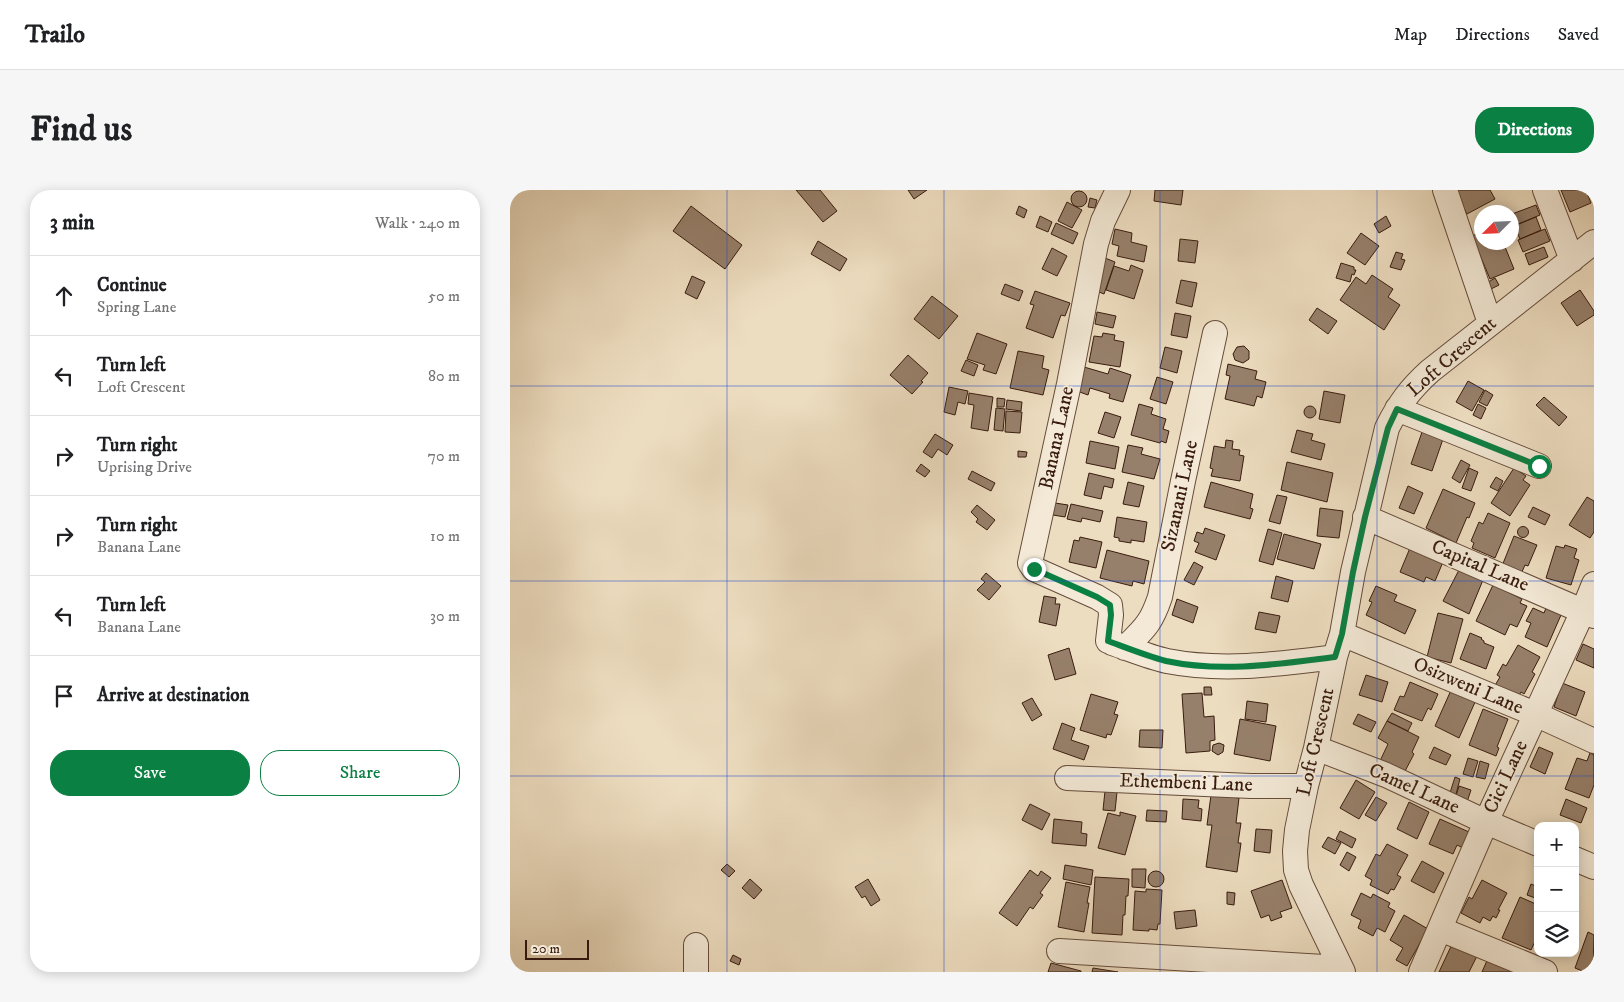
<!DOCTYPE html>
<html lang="en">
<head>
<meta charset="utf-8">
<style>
  body { margin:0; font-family:"IM FELL DW Pica",serif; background:#f6f6f6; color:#202124 }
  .controls { position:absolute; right:15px; bottom:15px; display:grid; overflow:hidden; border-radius:10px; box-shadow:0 2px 12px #0003 }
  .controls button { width:45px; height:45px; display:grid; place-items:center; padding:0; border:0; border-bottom:1px solid #e0e0e0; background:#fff; color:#202124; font:25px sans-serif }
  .compass { position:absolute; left:964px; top:15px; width:45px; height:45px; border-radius:50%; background:#fff; box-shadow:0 2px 12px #0003; rotate:246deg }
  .scale { position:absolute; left:15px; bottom:12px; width:64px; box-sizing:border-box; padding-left:5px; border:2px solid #391c0f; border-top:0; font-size:14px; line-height:18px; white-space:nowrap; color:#391c0f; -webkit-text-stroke:4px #f3e9d6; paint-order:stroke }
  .stop { position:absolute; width:15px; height:15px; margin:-11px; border:4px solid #0b8043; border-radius:50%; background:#fff }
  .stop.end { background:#0b8043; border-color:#fff; box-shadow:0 1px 5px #0008 }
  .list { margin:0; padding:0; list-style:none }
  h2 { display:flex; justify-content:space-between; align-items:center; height:65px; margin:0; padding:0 20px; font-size:21px }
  h2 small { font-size:16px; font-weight:400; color:#757577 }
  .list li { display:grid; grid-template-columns:32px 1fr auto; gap:15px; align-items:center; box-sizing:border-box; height:80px; padding:0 20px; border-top:1px solid #e0e0e0 }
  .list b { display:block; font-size:19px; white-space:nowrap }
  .list p { margin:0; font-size:16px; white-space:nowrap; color:#757577 }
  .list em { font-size:16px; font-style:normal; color:#757577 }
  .actions { display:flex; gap:10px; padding:15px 20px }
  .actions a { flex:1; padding:11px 0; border:1px solid #0b8043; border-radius:20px; text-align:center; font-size:18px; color:#0b8043 }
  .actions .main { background:#0b8043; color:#fff }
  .icon { flex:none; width:28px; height:28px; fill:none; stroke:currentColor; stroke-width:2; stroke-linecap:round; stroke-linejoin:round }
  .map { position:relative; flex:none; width:1084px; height:782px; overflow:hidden; border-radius:20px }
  header { display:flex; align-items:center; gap:30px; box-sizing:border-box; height:70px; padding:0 25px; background:#fff; border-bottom:1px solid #e0e0e0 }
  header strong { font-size:24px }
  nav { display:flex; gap:28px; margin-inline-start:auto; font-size:18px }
  .intro { display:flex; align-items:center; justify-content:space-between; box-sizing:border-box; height:120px; padding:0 30px }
  h1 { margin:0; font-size:35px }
  .button { padding:12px 22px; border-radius:20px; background:#0b8043; color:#fff; font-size:18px; font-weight:700 }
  main { display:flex; gap:30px; padding:0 30px }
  aside { flex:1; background:#fff; border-radius:20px; box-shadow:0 2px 12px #0003 }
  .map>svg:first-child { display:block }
</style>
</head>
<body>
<header>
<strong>Trailo</strong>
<nav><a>Map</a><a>Directions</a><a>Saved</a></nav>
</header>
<div class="intro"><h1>Find us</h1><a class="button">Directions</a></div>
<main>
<aside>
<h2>3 min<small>Walk · 240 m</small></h2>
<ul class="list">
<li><svg class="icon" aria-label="ahead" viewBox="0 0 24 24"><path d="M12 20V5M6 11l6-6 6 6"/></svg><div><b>Continue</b><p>Spring Lane</p></div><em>50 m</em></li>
<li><svg class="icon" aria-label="left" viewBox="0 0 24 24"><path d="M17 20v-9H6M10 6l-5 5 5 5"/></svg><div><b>Turn left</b><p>Loft Crescent</p></div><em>80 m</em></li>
<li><svg class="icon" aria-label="right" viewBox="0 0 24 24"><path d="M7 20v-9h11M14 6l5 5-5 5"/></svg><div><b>Turn right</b><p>Uprising Drive</p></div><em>70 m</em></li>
<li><svg class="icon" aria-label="right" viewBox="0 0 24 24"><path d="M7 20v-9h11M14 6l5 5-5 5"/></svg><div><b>Turn right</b><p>Banana Lane</p></div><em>10 m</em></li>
<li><svg class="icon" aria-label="left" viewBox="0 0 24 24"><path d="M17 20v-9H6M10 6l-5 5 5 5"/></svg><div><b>Turn left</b><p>Banana Lane</p></div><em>30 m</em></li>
<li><svg class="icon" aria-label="arrive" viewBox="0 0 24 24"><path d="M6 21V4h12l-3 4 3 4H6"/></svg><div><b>Arrive at destination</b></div></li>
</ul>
<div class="actions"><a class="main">Save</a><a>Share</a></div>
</aside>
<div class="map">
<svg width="1084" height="782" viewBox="0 0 1084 782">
  <rect width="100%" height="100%" fill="#edddc0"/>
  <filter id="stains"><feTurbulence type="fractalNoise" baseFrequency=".004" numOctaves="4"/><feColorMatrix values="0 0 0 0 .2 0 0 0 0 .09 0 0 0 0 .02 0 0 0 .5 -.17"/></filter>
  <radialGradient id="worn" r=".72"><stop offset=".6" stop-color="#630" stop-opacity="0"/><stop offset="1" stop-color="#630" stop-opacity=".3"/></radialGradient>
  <!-- building -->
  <path fill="#97806b" stroke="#391c0f" d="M286,0H310L327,21L313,32Z
    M398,0H417L404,9Z
    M645,0H673L671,15L644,11Z
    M944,0H980L985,9L957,24Z
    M1051,0H1080L1081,1L1077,3L1081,13L1060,22Z
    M561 9a8 8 0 1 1 16 0a8 8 0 1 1-16 0Z
    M580,8L587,10L585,18L578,17Z
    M557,12L572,20L562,38L548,31Z
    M1026,15L1030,25L1006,35L1002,24Z
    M181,16L232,55L215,79L163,41Z
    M509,16L517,20L514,28L506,24Z
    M530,26L542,32L538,42L526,37Z
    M876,26L881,36L869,43L864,34Z
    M1026,27L1031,40L1010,49L1004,36Z
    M546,33L568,43L563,54L541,44Z
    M605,39L622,43L621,52L637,56L634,72L607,66L609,56L602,54Z
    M1035,39L1040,51L1013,62L1008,50Z
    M972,42V52H993L1004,79L980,89L962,46Z
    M851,43L869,56L855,75L837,63Z
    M670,49L688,51L685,73L668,71Z
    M308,51L337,69L330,81L301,64Z
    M1034,57L1038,67L1019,75L1015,64Z
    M542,58L557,66L547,86L532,79Z
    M886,62L893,64L891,69L895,70L891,80L880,77Z
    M595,68L605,72L594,104L584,100Z
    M831,73L844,77V80H846L844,85L842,84L840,92L826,88Z
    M621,75L633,80L624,109L596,100L604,76L619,81Z
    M862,85L883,99L878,107L890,115L874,140L830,110L846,87L856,94Z
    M182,86L195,92L187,109L175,103Z
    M985,88L989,95L979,100L975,94Z
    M671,90L687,93L682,117L666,113Z
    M495,94L513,101L509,111L491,104Z
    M1070,100L1084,121V125L1067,136L1051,113Z
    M525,101L560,113L555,126L551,125L543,148L516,138L524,115L520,114Z
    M422,106L448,126L429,149L404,129Z
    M807,118L827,131L818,144L799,130Z
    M587,122L606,126L603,138L585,134Z
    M665,123L681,126L677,148L661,145Z
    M467,143L497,154L486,184L473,180L475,175L457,169Z
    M593,143L605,145L604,150L614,152L610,177L579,172L584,146L592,147Z
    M734,156L739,161V169L733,173L725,170L723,164L727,157Z
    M655,157L672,161L667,183L650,178Z
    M508,161L534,166L532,178L539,180L533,205L500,198Z
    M398,165L418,183L411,191L413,192L402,204L380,185Z
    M456,170L468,175L464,186L451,181Z
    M718,174L747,181L745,189L756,192L752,208L747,206L744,216L715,209L720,186L716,185Z
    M574,177L598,184L600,178L621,185L613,212L599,208L600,204L580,198L578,205L567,201Z
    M647,187L663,192L656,214L640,209Z
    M958,191L974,200L962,221L946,212Z
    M439,197L458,201L455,214L448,212L445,225L434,222Z
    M975,200L983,205L977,216L969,212Z
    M814,201L835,205L830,233L809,229Z
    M459,203L483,207L478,241L461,238L464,215L458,214Z
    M1034,207L1057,227L1049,236L1026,215Z
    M487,208L495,209L494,217H487Z
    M497,210L512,212L511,221L496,219Z
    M629,214L643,218L641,224L656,229L653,239L659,241L656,253L651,251L650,253L621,245Z
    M968,214L976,218L971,229L963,225Z
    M794 222a6 6 0 1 1 12 0a6 6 0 1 1-12 0Z
    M486,218L495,219L493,241L484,240Z
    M496,221L512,222L510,243L495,242Z
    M595,222L611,227L604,248L588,243Z
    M787,240L803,244L801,250L815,254L811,270L781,262Z
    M912,242L933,249L922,281L901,274Z
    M425,244L443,255L437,265L428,259L422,268L413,262Z
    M716,250L723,251L722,259L730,260L729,265L734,266L730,291L701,286L703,279L700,278L704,256L715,258Z
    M580,251L609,257L605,279L576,273Z
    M618,255L633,258L631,264L650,269L644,289L612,282Z
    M508,261L517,262L516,267H508Z
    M951,270L960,275L950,293L942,288Z
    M777,272L823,283L817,312L771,300Z
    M411,274L420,281L415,287L406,281Z
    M959,278L968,282L961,301L952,298Z
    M1004,278L1016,286L1013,290L1020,295L1000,326L981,313Z
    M462,281L485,293L481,301L458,289Z
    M579,283L604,289L602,298L594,296L591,309L574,305Z
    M986,287L993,291L988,301L980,297Z
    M618,292L634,296L629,317L613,314Z
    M701,292L743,304L740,318L743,319L740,329L694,317Z
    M898,296L913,303L904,324L889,318Z
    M933,299L965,313L959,328L957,327L946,353L916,338Z
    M767,305L777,307L770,334L759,331Z
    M1077,307L1084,311V342L1080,348L1059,335Z
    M545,313L558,315L555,327L543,325Z
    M561,314L593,321L590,332L572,328L571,332L557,329Z
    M467,315L485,330L477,340L466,332L468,329L461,322Z
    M1023,317L1040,325L1035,335L1018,327Z
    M810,318L833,321L829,348L807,346Z
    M978,323L1000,333L985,368L962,358L964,353L961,351L969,332L973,334Z
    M607,327L637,332L634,352L621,350V353L609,351V348L604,347Z
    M1007.5 342a5.5 5.5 0 1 1 11 0a5.5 5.5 0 1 1-11 0Z
    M695,338L715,345L706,370L685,362L689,353L684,351L687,342L693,344Z
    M758,339L772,343L763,375L749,371Z
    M774,344L811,354L804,379L767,369Z
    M1004,346L1027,355L1018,376L1015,375L1011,384L992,376Z
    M570,347L592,352L586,378L559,372L564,350L569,351Z
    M1055,355L1067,359L1064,368L1069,370L1061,395L1036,388L1046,356L1054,358Z
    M900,358L933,372L925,391L916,387L914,392L890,382Z
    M597,360L639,371L634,394L623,391L622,396L590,388Z
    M684,372L693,377L684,395L674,390Z
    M950,378L973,390L959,424L933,411Z
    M476,383L491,396L479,410L467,400L475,392L471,389Z
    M766,386L783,391L778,412L761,408Z
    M983,395L1012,409L1010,413L1017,416L1007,437L1000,434L995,445L966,431Z
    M866,396L887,405L884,411L906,420L895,444L856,425L862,412L859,411Z
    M534,406L546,408L545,414H550L546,436L529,432Z
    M667,409L688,417L683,433L662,425Z
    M1023,418L1034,423L1036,418L1051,425L1037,457L1015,447L1021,433L1016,431Z
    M749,422L770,426L766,443L745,439Z
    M928,423L953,429L941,473L917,467Z
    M960,443L972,448L971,449L974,451V453L984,457L976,479L950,469Z
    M1073,454L1084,459V478L1066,470Z
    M1008,455L1030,467L1022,482L1025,484L1014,504L1011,502L1008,507L984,497L990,487L987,485L993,474L996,476Z
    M559,458L566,484L545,490L538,465Z
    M856,485L878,492L872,512L849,505Z
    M900,492L928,504L921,520L918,518L912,531L884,520L890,506L894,507Z
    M1052,493L1075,502L1066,526L1044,517Z
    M694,497H701L702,505H694Z
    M942,498L966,510L949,548L925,536Z
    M692,503L694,527L704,526L705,550L700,551V561L676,563L672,504Z
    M581,504L608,512L604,524L608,525L601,545L597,544L596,548L570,540Z
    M522,508L532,525L522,531L512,513Z
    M737,511L758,514L756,532L735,529Z
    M973,519L998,529L987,557L989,558L986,566L959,555Z
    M882,523L902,533L898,541L877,531Z
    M848,524L866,532L861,542L843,534Z
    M730,529L766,536L760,571L724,564Z
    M877,531L909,547L902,562L904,564L893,585L869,573L878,554L868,548Z
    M552,533L565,538L561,550L579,556L574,570L543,559Z
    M630,540H653L652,558L629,557Z
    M709,553L714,555L713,562L708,565L702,561L703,555Z
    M924,557L941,565L936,575L919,568Z
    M1029,557L1043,563L1035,584L1020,577Z
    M1080,563L1084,565V595L1079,608L1055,599L1067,568L1077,571Z
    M958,568L968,571L963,587L953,584Z
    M970,571L979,574L975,589L966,587Z
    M945,587L950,589L945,608L939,606Z
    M846,590L865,602L849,629L830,618Z
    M949,596L961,600L957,612L945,609Z
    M595,601L607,602L605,621L593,620Z
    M701,605L729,608L726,633H731L728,653H731L727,682L696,677L702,635H697Z
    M866,607L877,613L866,631L855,625Z
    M673,609L689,610L688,618L692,619L691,631L672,629Z
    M1056,609L1077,618L1071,633L1050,625Z
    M899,612L919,622L907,649L887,639Z
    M520,614L540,624L532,640L512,630Z
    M637,620L657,621L656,632L636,631Z
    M610,622L626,626L615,665L588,658L598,623L610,626Z
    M544,629L572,632L571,643L577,644L576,656L542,653Z
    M930,629L959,642L953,658L947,655L943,664L919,654Z
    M746,639L762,640L760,663L744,661Z
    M830,641L846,649L842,658L826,649Z
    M818,647L831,653L825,664L812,657Z
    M877,654L898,665L887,685L891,687L884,700L881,699L878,704L860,695L862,690L855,686L866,664L870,666Z
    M837,662L846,667L839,681L830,675Z
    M912,671L934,683L924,703L901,691Z
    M217,674L225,681L219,687L211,680Z
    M555,675L583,680L581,695L553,689Z
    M622,679H636L635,698L622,697Z
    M520,680L528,686L531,681L541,688L530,703L533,705L523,719L520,717L507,736L489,723Z
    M638 689a8 8 0 1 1 16 0a8 8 0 1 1-16 0Z
    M585,687L619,689L618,706H616L615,725H613L612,745L582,743Z
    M240,689L252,700L244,709L232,698Z
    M358,689L370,710L361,716L355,706L352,708L345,697Z
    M772,690L782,718L770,722L772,727L761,731L759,725L751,728L741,701Z
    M972,690L997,703L988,720H990L986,728L983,726L980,731L973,727L970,733L951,723L959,707L962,709Z
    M556,692L580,697L577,713H579L574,742L548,737Z
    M1021,694L1028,697V709L1017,705Z
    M636,699L652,700L650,734H648L647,740L639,739V741L623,740L625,701L636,702Z
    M717,702L725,703L724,715L717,714Z
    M851,703L861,708L863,704L880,713L878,717L885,721L875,742L867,738L863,746L848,738L851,730L841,725Z
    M1010,707L1028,715V731L1026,736L1028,737V745L1021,760L992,748Z
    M685,720L687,736L666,739L664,722Z
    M894,725L918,739L897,776L886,770L893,758L880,750Z
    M1078,742L1084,745L1083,782H1075L1065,778Z
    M944,750L969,762L959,782H929Z
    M223,765L231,769L229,775L220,771Z
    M979,766L1007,782H972Z
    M541,773L571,781V782H538Z
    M583,778L608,782H582Z"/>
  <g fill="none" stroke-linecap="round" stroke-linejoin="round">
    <defs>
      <path id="minor" d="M935,0L980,133
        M1035,0L1062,70
        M887,219L1029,276
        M855,327L1084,426
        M832,444L1025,524L1084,551
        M598,451L601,425L600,415L587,407L524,379L520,373L559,194L586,54L593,31L608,0
        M602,453C620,459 639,467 657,471C713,482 769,474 825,467
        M615,458C634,439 641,434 650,407L673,291L705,143
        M806,558L876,585L976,632L1028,654
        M557,588L741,596H796
        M1065,669L1084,677
        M930,739L1035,782
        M549,761L831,778
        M186,782V755
        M833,782L791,695L786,680L785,661L787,640L796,596L806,558L825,467L832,444L843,382L877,238C889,214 900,199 920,181L1084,52
        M911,782L976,632L1073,421L1084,394"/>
    </defs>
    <!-- minor casing -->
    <use href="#minor" stroke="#664c3b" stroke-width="26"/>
    <!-- minor -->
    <use href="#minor" stroke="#f3e9d6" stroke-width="24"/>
  </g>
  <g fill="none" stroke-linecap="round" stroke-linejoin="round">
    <!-- route -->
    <path stroke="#0b8043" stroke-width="6" d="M524,379L587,407L600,415L601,425L598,451C617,458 637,466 656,471C712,483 769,474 825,467L832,444L843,382L855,327L878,238L887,219L1029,276"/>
  </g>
  <!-- grid -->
  <path fill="none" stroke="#1d4ed8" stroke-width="1" stroke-opacity="0.55" d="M217,0V782M434,0V782M650,0V782M867,0V782M0,196H1084M0,391H1084M0,586H1084"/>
  <g text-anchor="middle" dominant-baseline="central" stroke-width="4" stroke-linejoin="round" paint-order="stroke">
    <!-- street labels -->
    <g font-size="20" fill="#391c0f" stroke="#f3e9d6">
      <text transform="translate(942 167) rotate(-41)">Loft Crescent</text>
      <text transform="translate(547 248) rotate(-78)">Banana Lane</text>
      <text transform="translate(670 306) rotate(-78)">Sizanani Lane</text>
      <text transform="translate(970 376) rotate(23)">Capital Lane</text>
      <text transform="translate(958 496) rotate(23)">Osizweni Lane</text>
      <text transform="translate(806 552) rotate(-77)">Loft Crescent</text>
      <text transform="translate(996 587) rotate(-65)">Cici Lane</text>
      <text transform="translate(676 593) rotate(2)">Ethembeni Lane</text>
      <text transform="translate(904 599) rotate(24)">Camel Lane</text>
    </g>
  </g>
  <rect width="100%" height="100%" filter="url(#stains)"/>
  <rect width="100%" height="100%" fill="url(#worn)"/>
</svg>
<div class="controls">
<button>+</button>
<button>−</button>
<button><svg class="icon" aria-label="layers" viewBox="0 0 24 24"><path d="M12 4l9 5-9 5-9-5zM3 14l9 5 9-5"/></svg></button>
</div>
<svg class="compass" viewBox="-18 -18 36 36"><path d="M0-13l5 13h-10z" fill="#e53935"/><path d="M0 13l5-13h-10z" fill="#757577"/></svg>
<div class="scale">20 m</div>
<div class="stop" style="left:1029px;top:276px"></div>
<div class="stop end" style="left:524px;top:379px"></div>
</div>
</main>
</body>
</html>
